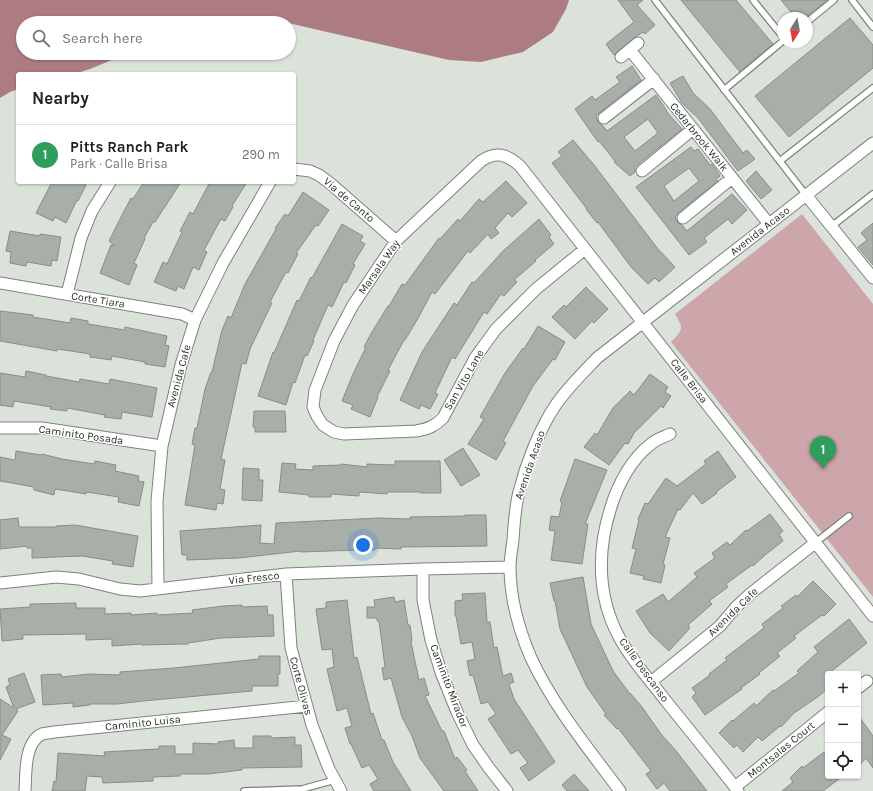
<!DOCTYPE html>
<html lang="en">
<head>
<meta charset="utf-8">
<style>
  body { margin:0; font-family:Karla,sans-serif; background:#f6f6f6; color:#202124 }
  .controls { position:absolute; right:12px; bottom:12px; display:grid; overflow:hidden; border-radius:4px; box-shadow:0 1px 3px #0004 }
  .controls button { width:36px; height:36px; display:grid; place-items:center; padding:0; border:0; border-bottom:1px solid #e0e0e0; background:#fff; color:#202124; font:20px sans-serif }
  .compass { position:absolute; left:777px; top:12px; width:36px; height:36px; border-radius:50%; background:#fff; box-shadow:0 1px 3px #0004; rotate:191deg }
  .you { position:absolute; left:363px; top:545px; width:14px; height:14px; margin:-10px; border:3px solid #fff; border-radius:50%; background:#1a73e8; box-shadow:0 0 0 6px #1a73e833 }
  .badge { display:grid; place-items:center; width:26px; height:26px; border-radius:50%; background:#2563eb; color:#fff; font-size:13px; font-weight:700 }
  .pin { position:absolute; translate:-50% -33px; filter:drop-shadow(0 1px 2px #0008) }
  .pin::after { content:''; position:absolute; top:21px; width:14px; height:12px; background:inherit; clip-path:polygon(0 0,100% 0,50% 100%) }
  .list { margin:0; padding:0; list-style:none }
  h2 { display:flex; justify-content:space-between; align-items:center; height:52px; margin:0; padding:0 16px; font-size:17px }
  h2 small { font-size:13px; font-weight:400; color:#757577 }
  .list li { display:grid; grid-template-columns:26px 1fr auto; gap:12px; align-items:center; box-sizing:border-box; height:60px; padding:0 16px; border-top:1px solid #e0e0e0 }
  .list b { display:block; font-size:15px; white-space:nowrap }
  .list p { margin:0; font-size:13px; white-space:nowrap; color:#757577 }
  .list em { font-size:13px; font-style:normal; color:#757577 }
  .icon { flex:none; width:22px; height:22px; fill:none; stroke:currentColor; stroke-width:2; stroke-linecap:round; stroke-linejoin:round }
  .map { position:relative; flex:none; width:873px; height:791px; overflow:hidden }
  .search { position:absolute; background:#fff; box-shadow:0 1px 3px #0004; left:16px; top:16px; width:280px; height:44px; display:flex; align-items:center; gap:10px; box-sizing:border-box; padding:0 14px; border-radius:22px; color:#757577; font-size:15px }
  .panel { position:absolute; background:#fff; box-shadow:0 1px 3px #0004; left:16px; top:72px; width:280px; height:112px; border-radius:4px }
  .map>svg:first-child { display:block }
</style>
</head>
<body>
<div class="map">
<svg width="873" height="791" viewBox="0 0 873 791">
  <rect width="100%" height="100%" fill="#dbe2da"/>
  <!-- green -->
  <path fill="#cda6ab" d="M802,214L873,304V597L671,342C683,330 684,329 675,314Z"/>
  <!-- water -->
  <path fill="#ad7b82" d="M0,0H569L566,9L553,32L523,52L481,62L449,60L275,20L229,19L214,23H23V53H129L90,69L74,74H18V89L10,92L0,98Z"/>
  <!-- building -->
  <path fill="#a8afa8" stroke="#888e87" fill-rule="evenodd" d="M618,0H643L637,5L655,25L645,34L643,32L634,38L617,52L614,55L606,44L634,22Z
    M681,0H736L773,44L740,72Z
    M781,0H827L805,18H796Z
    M850,18L873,45V68L789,137L755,96Z
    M632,66L641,80L600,112L596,116L598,122L602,125L607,131L656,95L667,111H666L682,129L635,167V172L630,176L614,162L615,161L599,141L598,142L575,109L592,96L595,100L620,82L616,77ZM648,119L658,133L635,151L624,137Z
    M683,76L693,93L710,109L743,153L747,150L755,159L738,171L698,118L682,103L670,83Z
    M573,140L594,165L658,249L675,267L659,282L655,278L648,284L631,267L598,222L597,223L586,209H587L552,163L562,156L558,152Z
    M691,147L694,151L698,149L710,165L712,164L720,176L716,179L718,181L678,213L675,217L678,223L682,225L687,231L732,194L747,210L732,224L728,219L704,238L707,242L689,255L636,187ZM689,168L699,181L674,201L664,186Z
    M756,171L772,190L761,199L746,181Z
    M506,181L527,203L512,217L508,213L495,228L499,233L491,239L488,234L470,253L468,251L435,294L432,292L417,320L405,340H404L388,370L390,371L377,397H378L370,417L351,409L353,405L342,401L353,374L366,347H364L372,332L388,306H389L402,284L405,285L439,238L440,239L458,219L460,221L479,199L483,202Z
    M52,182H79L86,185L78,201L77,200L66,223L55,217L53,221L36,213Z
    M144,182H181L155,222H153L144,238L145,239L134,263L137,265L129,285L100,273L111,245L115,246L109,241L121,217L131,198L133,199Z
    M210,182H247L232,206L233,207L225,221L221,219L204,250L207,252L199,270L193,267L184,289L178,286L176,291L154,282L163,262L167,264L182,232L180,231L190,212L193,214Z
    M303,192L329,210L318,226L316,225L296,253L298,254L288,273L286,272L270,302L272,303L250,349L246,364L242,363L221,459L225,460L220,489L225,490L223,504L217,503L216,510L185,505L195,445L192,444L195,428H197L205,389L211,372H212L222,330L228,316L231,318L245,284L276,229L275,228L285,214L288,216Z
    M539,219L551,235L549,237L554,244L535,260L536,261L514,280L517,282L504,296L501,294L487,314L484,312L455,359L452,357L435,393L438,394L430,409L421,405L419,409L400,400L422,352L454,303L457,305L472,282L474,283L502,252Z
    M873,223V265L858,247L867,240L861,233Z
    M342,224L363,236L360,241L365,244L353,264L355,265L346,283L344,282L332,307L328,305L313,340L314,341L307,356L305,355L295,383L293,382L286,405L258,396L273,352L274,353L297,300L299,301L311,277L312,278Z
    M10,231L40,236V234L61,237L57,261L52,260L51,266L27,262L26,266L10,263L11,252L6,251Z
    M586,287L608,309L594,323L592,321L575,339L552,317L564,305L566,307Z
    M0,311L33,315V317L70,323L71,318L88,321V324L125,330V327L167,336L165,345L169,346L165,367L145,364V362L112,356L111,360L90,357V354L58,349L57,351L0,341Z
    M538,326L565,342L555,360L553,359L533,386L503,441L506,443L496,460L468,444L484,419L480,417L505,373L523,348L524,349Z
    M26,371L46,375V376L79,382L80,379L109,384L110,379L157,388L152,417L122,412L121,419L104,417L105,415L67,408V411L50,409L51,407L14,401L13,407L0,405V373L25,377Z
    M650,374L668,387L665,392L671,396L663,408L661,406L634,433L628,444L625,443L609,465L584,447L595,433L597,435L613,408L630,391L634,395Z
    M254,411H285L286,432H255V427H253Z
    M463,448L480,475L461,486L444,460Z
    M16,451L41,455L42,454L62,459L94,464L95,461L116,465L115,471L139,476L138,481L144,482L139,506L118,502L119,497L86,492V494L55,489L54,495L34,490V487L0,481V457L15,460Z
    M718,451L736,477L716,492L717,493L702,504L693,493L680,510L678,509L665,537L670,538L663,564L665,565L661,583L643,579L644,576L630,573L636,549L632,548L639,520L638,519L645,503L648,504L666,478L677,486L706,464L704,461Z
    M575,459L607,470L585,524H588L582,564L551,560L555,531L549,530L551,516L559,517L562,502L560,501Z
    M395,461H440L441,493H421V492H387V494L359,492V496L331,494V497H309V495L279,492L282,463L296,464L295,469L313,470V466L341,465V464L367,467V464L395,465Z
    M243,468L259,469V480H263L262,501L242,500Z
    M770,514L783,531L779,534L783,541L765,555L753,566L752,565L726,584L728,587L709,601L712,604L688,625L690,628L669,651L650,633L636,611L663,594L668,602L697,577L694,573L715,558L712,553L727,542L730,545L746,530L747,531Z
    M465,515H486L487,546L401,547V549L375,548V550H358L301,552V551L239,558L187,560V555H182L180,531L261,525L260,543L274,544L276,523L379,518L410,519V517L465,516Z
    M18,518L19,527H56V526L75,525L138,536L133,567L112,564L113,561L82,556L32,558V548H27V546L0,549V520Z
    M583,577L591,624L613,671L630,694V693L642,707L661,734L677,752L707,791H670L664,783L657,789L646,774L651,771L618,728L617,729L604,715L606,714L587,687L560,629L555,601H554L550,583Z
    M813,581L836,604L824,616L822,615L794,636L796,638L777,653L780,656L759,673L760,674L741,688L742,689L705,715L692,697L696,693L692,688L710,675L709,674L727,660L725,658L764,628L762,624L783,608L781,606L796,595L797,597Z
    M485,593L487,622H490L494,648L497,647L503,676L511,673L514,682L509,684L514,699L555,762L529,781L520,768L528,763L518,750L511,754L488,719L496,714L488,702L481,704L473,675L470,676L467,661L475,659L472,642L461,644L456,616H455V601L463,600L462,594Z
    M394,597L395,602L404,600L408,625H410L412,641L411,642L419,680L424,678L429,695L425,696L442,731H444L455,759L457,757L467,770L465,771L478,791H444L420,758L412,736L402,717L391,678L384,680L382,668L385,667L379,621H377V618H367V607H375L374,600Z
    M347,600L354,658L357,657L371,714L373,713L382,740H384L393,762L411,791H374L370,784L378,779L369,765L362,768L351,744H350L345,728L352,726L347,708L337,711L327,669L334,667L332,649L322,650L316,609L326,608V602Z
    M76,603V608H105V614L131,613V615L157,613V615L193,613L192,610L223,606L242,605V607L267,606L268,615H273L274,636L221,638L188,643V644L142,645V644L112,646V639L86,640V634L23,635V639L2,641L0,609L30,607V604Z
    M849,619L867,643L828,674V688L819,696L794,713L781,727L780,726L762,741L758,737L743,752L737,745L734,748L719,733L732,720L733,721L754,703L756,706L773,690L774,691L799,673L797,671L818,652L814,647Z
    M259,656H280V674H278V686H252V691L143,701L117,704H90V705L73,707V703L43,705L41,675L61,674L62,677L89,674L120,675V672L174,668L259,659Z
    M24,673L35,702L16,709L18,711L2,735L11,739L0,760V699L14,708L6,687L10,685L8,679Z
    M858,715L873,736V768L866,758L858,767Z
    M253,736H271V738L295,737V745H301L302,767L242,768V770L208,774H180V776L153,777V781L103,783L102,777L87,776L85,791H52L54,781L56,782L58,753L105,756L104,752L159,749V746H175V754H193V743L218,744V742L234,740L235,748H253Z
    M824,752L828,757V776H843L823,791H782L793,782L790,778L802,766L803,768Z
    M574,774L589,791H567L562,785Z"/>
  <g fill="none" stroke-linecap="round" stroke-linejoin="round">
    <defs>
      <path id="service" d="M655,0L806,195
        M753,0L783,37
        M852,0L873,27
        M807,22L834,0
        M724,90L783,41
        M780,161L873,88
        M832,226L873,194
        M815,543L849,516
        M244,791L302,789L335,780"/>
      <path id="minor" d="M630,50L769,224
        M621,57L638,43
        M604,118L654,79
        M294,169L310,171L319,175L331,184L396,241
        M642,171L693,129
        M806,195L873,278
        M683,218L732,178
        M585,249L536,289L496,329L475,358L443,418C435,426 428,429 416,431L344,434L334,432L323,425L317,416L313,407L315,390L334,341L353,305L396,241L481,161C496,151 507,154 520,166L873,616
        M0,283L182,314L195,320
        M67,294L81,238L92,211L110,182
        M0,428H42L162,446
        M670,434C664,437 656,439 651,444C632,458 618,484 611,507C597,550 597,596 619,637C631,660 650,680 666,701C690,731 714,760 738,791
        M423,569V600L431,640L442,675L457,712L473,745L489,768L507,791
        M286,574L291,648L312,725L329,769L341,791
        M0,583L56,577L79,579L120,589L140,591L286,574L423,569L510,567
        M158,589L157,501L162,446L181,365L195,320L223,263L270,182
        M651,682L720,626L736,607L750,594L815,543
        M858,688L867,681
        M735,787L828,712
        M25,791C26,775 24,742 42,734C45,733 51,733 54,732L307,706
        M620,791C588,748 554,707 531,658C519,630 510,598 510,567C510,558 512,549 513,540C514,525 515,507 519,492C526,464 539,430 555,406C567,388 582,374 597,358L873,143"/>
    </defs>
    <!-- service casing -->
    <use href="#service" stroke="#7d837c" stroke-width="8"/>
    <!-- minor casing -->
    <use href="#minor" stroke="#7d837c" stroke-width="13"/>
    <!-- service -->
    <use href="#service" stroke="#fff" stroke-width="5.5"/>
    <!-- minor -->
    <use href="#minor" stroke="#fff" stroke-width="11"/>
  </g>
  <g text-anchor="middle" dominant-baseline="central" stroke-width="3" stroke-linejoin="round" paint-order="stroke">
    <!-- street labels -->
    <g font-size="11" fill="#2c2e2b" stroke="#fff">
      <text transform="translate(699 137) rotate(51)">Cedarbrook Walk</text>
      <text transform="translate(349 200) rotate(40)">Via de Canto</text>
      <text transform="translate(760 231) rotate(-38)">Avenida Acaso</text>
      <text transform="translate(379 267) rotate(-55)">Marsala Way</text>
      <text transform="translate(98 300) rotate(9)">Corte Tiara</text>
      <text transform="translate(179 376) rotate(-75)">Avenida Cafe</text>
      <text transform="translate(464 380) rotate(-60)">San Vito Lane</text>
      <text transform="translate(689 381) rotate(52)">Calle Brisa</text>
      <text transform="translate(81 435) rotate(8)">Caminito Posada</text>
      <text transform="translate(530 465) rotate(-71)">Avenida Acaso</text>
      <text transform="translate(254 578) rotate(-6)">Via Fresco</text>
      <text transform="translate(733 612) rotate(-44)">Avenida Cafe</text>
      <text transform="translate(644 670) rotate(54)">Calle Descanso</text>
      <text transform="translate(301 686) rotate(75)">Corte Olivas</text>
      <text transform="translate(449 686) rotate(69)">Caminito Mirador</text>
      <text transform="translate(143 723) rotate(-6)">Caminito Luisa</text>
      <text transform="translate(781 750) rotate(-39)">Montsalas Court</text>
    </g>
  </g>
</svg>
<div class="controls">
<button>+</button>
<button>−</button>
<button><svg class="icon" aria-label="locate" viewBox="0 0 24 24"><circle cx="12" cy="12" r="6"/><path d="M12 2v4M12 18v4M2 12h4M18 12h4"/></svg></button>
</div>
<svg class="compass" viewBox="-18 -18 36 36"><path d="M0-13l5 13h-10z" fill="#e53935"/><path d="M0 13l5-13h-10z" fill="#757577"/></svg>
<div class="you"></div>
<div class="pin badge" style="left:823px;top:469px;background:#2e9e5b">1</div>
<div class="search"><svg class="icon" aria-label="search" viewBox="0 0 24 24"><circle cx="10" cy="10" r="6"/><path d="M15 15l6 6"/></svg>Search here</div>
<section class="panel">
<h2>Nearby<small></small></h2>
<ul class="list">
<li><span class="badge" style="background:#2e9e5b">1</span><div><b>Pitts Ranch Park</b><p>Park · Calle Brisa</p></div><em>290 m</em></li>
</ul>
</section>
</div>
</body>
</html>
